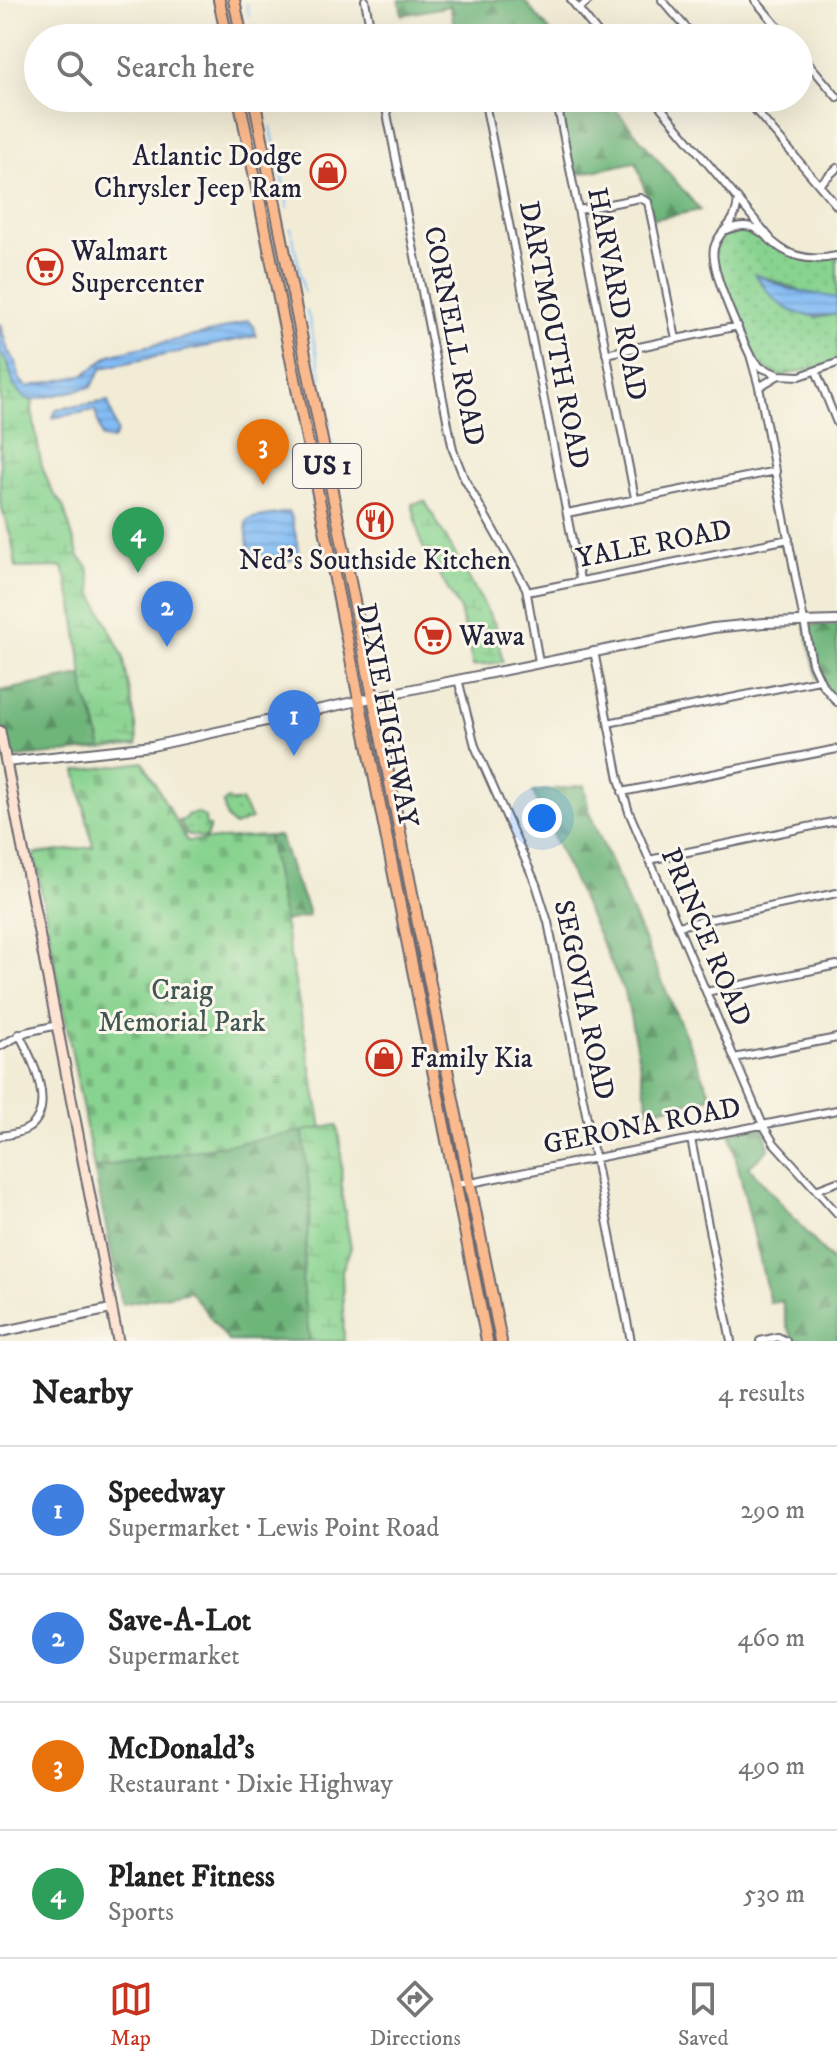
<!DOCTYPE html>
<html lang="en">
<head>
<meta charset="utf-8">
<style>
  body { margin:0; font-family:"IM FELL DW Pica",serif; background:#f2f2f2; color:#222 }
  .you { position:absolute; left:542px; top:818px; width:28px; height:28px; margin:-20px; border:6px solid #fff; border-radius:50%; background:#1a73e8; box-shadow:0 0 0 12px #1a73e833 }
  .badge { display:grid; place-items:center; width:52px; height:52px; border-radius:50%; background:#c8321e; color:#fff; font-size:26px; font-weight:700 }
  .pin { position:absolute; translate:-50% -66px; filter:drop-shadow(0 2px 4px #0008) }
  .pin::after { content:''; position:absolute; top:42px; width:28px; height:24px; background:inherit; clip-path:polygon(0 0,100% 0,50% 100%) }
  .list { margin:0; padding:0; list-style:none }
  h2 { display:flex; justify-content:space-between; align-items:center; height:104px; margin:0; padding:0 32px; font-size:34px }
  h2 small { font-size:26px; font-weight:400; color:#767676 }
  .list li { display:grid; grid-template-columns:52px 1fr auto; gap:24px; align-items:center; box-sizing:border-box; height:128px; padding:0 32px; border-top:2px solid #e0e0e0 }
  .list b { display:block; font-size:30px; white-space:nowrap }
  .list p { margin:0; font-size:26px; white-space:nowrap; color:#767676 }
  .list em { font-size:26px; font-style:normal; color:#767676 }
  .icon { flex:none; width:44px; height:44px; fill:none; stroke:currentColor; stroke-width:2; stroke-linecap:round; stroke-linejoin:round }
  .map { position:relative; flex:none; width:837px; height:1341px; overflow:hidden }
  .search { position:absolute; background:#fff; box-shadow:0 8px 32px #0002; left:24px; right:24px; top:24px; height:88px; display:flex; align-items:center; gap:20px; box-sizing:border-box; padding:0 28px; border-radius:44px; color:#767676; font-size:30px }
  .sheet { height:616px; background:#fff }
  nav { display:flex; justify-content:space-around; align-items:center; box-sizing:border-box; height:112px; border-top:2px solid #e0e0e0; background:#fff; font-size:22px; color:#767676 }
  nav a { display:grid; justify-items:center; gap:4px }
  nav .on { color:#c8321e }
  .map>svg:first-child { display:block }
</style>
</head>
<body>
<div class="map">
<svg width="837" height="1341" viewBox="0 0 837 1341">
  <defs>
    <pattern id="grass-dots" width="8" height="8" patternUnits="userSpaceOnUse" patternTransform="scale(2)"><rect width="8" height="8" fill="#89d390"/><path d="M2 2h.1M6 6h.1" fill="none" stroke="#76b57d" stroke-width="1.8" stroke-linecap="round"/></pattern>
    <pattern id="forest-firs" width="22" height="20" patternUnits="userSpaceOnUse" patternTransform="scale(2)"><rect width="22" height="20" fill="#6eb57a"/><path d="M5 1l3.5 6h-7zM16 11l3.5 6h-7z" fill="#5a9365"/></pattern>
    <pattern id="wetland-marsh" width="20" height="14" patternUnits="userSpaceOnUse" patternTransform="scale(2)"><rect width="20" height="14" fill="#89d390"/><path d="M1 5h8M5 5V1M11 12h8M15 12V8" fill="none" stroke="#76b57d"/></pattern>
    <pattern id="cemetery-stones" width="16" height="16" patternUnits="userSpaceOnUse" patternTransform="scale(2)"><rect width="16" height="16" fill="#89d390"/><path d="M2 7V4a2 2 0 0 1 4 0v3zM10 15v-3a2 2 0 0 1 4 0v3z" fill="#76b57d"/></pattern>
    <pattern id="water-rules" width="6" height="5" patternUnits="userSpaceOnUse" patternTransform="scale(2)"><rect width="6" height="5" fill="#83bcf4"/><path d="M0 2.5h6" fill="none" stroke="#71a1d2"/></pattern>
  </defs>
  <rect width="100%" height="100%" fill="#fbf7ec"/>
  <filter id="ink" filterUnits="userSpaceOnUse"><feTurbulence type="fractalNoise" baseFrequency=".0125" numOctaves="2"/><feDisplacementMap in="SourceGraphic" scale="16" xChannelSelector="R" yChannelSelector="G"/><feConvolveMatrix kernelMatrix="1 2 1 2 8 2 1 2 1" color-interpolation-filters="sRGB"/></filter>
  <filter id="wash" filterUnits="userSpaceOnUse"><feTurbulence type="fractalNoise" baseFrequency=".006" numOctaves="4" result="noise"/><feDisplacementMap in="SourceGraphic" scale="32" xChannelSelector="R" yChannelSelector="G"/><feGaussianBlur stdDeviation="1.8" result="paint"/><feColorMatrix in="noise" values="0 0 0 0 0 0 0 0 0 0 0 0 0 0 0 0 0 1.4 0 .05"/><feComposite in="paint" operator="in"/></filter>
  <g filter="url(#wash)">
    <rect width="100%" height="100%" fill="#f2ecd6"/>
    <!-- grass -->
    <path fill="url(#grass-dots)" stroke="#567a66" stroke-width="2" d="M742,228L760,232L775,245L822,261L837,254V298C807,300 783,280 755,275L816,318L837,314V363L780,376L755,364L712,257L722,235Z
      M228,799L232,802L241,801L251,819L234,826L227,819L223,803Z
      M198,813L205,818L206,826H210L206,838L186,834L179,821L185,819L187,815Z"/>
    <!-- forest -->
    <path fill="url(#forest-firs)" stroke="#486c5a" stroke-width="2" d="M399,0H524L556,38H479L476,28L456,33L450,6L402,15Z
      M556,98H606L700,210L654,219L636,162L573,175Z
      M805,625H837V694L832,699L818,680Z
      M82,675C87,700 96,724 102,749L9,758L0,716V691Z
      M584,785L589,812L712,1097L649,1111L626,996L533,792Z
      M268,836H279C286,851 289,865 295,880C300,893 307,902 309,916L284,921Z
      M763,1124L769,1149L749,1167L837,1267V1341H795L787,1327L782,1301L770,1303L730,1133Z
      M303,1131L311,1203L302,1284L310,1341H228L190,1291L122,1304L94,1168Z"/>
    <!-- wetland -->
    <path fill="url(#wetland-marsh)" stroke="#567a66" stroke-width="2" d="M0,353C16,367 8,396 33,400L32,410L41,463L51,489L63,506L79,557L88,567L93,594L123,656L136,725L137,745L102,749L95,718L86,698L73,604L63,567L16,568L12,540L0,502Z
      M425,501L496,626L503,662L473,666L460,610L421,543L412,504Z
      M337,1125L341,1149L342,1196L351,1248L342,1270L344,1341H310L302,1284L311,1203L303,1131Z"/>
    <!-- cemetery -->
    <path fill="url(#cemetery-stones)" stroke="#567a66" stroke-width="2" d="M143,762L187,841L268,836L322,1128L94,1168L34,854L93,847L76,771Z"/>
    <!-- water -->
    <path fill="url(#water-rules)" stroke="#526f98" stroke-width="2" d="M755,274L789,289L837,298V314C795,321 777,308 755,274Z
      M248,320L254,326L256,336L102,368L91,387L33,400L25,398L14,386L8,363L0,353V323L8,351L16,362L20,380L27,387L84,375L110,355L120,352L217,331Z
      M108,401L117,432L113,440L102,438L95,410L52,418L57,409Z
      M288,512L291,515L300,555L291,560L256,565L248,547L246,522L253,518Z"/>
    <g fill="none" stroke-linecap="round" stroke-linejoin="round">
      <!-- stream -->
      <path stroke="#83bcf4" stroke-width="2" d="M247,4L249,16
        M252,32L253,38
        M271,127L276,152
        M280,167L288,208
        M291,228L304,292
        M307,310L322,379
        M323,389L331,428
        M334,444L340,476"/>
    </g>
  </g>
  <g filter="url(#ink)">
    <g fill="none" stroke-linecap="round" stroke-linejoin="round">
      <defs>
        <path id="minor" d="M365,0L372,38
          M571,0L602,38
          M662,0L695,38
          M755,0L787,38
          M579,9L589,0
          M799,52L837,97
          M384,98L453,450L464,478L526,588L539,662
          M484,98L580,580
          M556,98L635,498
          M653,98L770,238
          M745,98L837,206
          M819,185L837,168
          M738,199C736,228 719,228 714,248C709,268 740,334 750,355L760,367L779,375
          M579,210L640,198L648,202L676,339
          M727,230C756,218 762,236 782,249C799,260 819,260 837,256
          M606,354L738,326
          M750,355L759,387L812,663L822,684L837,702
          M816,371L837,423
          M759,387L779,375L800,376L837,363
          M567,513L776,471
          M527,592L789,539
          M594,651L619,779L629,812L763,1125L774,1143L837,1213
          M458,679L475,746L536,884L548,922L631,1341
          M608,723L819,680
          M622,792L837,749
          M649,860L837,821
          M678,926L837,893
          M706,992L837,965
          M0,1046L26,1032L58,1025
          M734,1058L837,1038
          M0,1136C9,1135 22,1133 30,1127C56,1106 32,1058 19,1034
          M691,1139L731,1341
          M456,1183H471L837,1110
          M816,1190L837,1182
          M760,1341L778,1337L786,1341"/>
        <path id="tertiary" d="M6,762L152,746L408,690L713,628L764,623L837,621
          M0,1332L111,1309"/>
        <path id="secondary" d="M0,731L118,1341"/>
        <path id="primary" d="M219,0L227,38
          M234,0L242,38
          M239,98L487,1341
          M254,98L501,1341"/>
      </defs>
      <!-- minor casing -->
      <use href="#minor" stroke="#6b6971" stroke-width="10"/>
      <!-- tertiary casing -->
      <use href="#tertiary" stroke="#6b6971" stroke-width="12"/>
      <!-- secondary casing -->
      <use href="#secondary" stroke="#6b6971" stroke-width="13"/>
      <!-- primary casing -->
      <use href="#primary" stroke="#6b6971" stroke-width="14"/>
      <!-- minor -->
      <use href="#minor" stroke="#fff" stroke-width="6"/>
      <!-- tertiary -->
      <use href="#tertiary" stroke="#fff" stroke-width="8"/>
      <!-- secondary -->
      <use href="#secondary" stroke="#fde3d1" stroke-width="9"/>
      <!-- primary -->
      <use href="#primary" stroke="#fbba8d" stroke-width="10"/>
    </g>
  </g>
  <!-- icons -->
  <defs>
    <symbol id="shop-ring" viewBox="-11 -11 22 22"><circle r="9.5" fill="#fbf7ec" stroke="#c8321e" stroke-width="1.5"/><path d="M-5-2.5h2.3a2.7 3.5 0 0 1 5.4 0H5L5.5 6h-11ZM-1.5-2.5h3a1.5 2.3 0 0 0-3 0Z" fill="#c8321e"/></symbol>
    <symbol id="supermarket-ring" viewBox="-11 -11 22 22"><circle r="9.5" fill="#fbf7ec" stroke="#c8321e" stroke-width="1.5"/><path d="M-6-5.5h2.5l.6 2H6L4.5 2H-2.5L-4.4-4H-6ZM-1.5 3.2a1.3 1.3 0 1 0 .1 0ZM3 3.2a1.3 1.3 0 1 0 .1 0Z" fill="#c8321e"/></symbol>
    <symbol id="restaurant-ring" viewBox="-11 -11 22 22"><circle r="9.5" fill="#fbf7ec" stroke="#c8321e" stroke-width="1.5"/><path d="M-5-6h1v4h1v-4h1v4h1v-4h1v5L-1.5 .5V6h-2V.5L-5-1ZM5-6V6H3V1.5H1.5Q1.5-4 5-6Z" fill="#c8321e"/></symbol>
  </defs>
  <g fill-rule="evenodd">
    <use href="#shop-ring" x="308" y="152" width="40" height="40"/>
    <use href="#supermarket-ring" x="25" y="247" width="40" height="40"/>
    <use href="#restaurant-ring" x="355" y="501" width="40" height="40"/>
    <use href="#supermarket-ring" x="413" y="616" width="40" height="40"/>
    <use href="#shop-ring" x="364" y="1038" width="40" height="40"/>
  </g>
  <g text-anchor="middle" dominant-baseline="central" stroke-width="6" stroke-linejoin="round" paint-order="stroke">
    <!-- shield labels -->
    <rect fill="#fbf7ec" stroke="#636270" stroke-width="2" x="293" y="444" width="68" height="44" rx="6"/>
    <g font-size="26" font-weight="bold" fill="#22223b">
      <text x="327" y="466">US 1</text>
    </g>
    <!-- poi labels -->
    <g font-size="28" fill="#22223b" stroke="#fbf7ec" text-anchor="start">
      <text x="302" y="156" text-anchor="end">Atlantic Dodge<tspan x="302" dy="32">Chrysler Jeep Ram</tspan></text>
      <text x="71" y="251">Walmart<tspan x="71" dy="32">Supercenter</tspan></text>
      <text x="375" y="560" text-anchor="middle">Ned's Southside Kitchen</text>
      <text x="459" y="636">Wawa</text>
      <text x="410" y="1058">Family Kia</text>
    </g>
    <!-- street labels -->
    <g font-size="28" fill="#22223b" stroke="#fbf7ec">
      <text transform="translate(617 294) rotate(79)">HARVARD ROAD</text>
      <text transform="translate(554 335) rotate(79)">DARTMOUTH ROAD</text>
      <text transform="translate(454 336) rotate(79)">CORNELL ROAD</text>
      <text transform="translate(654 544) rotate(-11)">YALE ROAD</text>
      <text transform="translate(387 715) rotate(79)">DIXIE HIGHWAY</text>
      <text transform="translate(706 937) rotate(67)">PRINCE ROAD</text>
      <text transform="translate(584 1000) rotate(78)">SEGOVIA ROAD</text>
      <text transform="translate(642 1126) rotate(-11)">GERONA ROAD</text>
    </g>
    <!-- park labels -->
    <g font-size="28" fill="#415754" stroke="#fbf7ec">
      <text x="182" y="990">Craig<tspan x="182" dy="32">Memorial Park</tspan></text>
    </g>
  </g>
</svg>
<div class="you"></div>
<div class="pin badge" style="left:294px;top:756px;background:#3f7fe0">1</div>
<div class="pin badge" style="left:167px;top:647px;background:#3f7fe0">2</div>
<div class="pin badge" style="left:263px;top:485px;background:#e8710a">3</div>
<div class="pin badge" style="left:138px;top:573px;background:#2e9e5b">4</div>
<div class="search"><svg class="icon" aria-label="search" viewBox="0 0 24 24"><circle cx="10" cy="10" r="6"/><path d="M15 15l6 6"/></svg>Search here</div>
</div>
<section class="sheet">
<h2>Nearby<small>4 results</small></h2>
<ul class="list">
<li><span class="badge" style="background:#3f7fe0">1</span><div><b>Speedway</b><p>Supermarket · Lewis Point Road</p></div><em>290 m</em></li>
<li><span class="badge" style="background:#3f7fe0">2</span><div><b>Save-A-Lot</b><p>Supermarket</p></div><em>460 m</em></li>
<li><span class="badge" style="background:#e8710a">3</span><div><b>McDonald's</b><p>Restaurant · Dixie Highway</p></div><em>490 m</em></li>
<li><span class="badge" style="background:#2e9e5b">4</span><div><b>Planet Fitness</b><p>Sports</p></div><em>530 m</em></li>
</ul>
</section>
<nav>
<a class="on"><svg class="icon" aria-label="map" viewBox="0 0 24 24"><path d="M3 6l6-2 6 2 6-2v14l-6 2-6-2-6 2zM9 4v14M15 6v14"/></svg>Map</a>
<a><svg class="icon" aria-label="directions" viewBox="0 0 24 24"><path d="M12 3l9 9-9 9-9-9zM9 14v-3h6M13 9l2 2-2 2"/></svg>Directions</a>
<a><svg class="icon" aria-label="saved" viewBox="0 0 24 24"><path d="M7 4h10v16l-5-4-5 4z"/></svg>Saved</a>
</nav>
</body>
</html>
